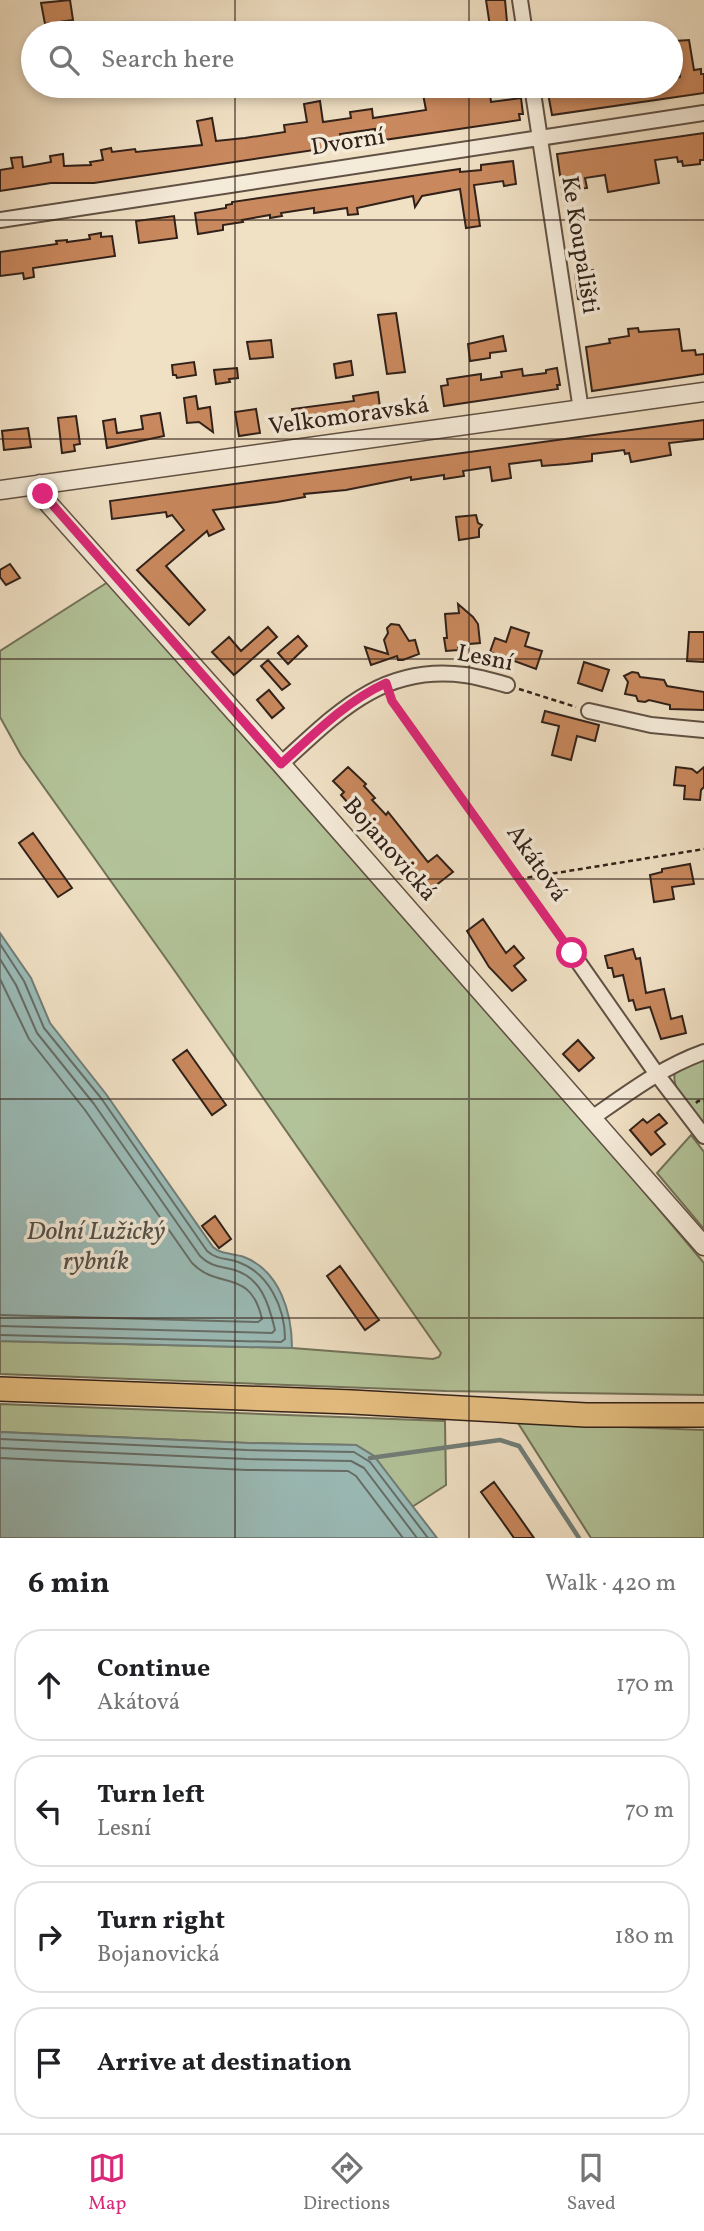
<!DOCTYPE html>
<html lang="en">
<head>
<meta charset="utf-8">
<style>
  body { margin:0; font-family:Vollkorn,serif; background:#f2f2f2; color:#202124 }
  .stop { position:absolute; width:21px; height:21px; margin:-16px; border:5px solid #db2777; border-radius:50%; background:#fff }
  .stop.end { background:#db2777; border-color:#fff; box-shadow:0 2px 7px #0008 }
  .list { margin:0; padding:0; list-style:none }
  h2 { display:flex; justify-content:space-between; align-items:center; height:91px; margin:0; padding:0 28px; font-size:30px }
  h2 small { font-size:23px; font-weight:400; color:#757577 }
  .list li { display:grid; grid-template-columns:46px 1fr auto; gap:21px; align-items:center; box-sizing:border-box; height:112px; margin:0 14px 14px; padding:0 14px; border:2px solid #e0e0e0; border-radius:28px }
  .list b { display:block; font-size:26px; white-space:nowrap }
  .list p { margin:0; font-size:23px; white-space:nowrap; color:#757577 }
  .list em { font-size:23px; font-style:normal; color:#757577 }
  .icon { flex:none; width:38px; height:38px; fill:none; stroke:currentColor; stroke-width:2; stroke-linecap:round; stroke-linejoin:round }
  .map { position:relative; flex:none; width:704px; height:1538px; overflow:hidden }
  .search { position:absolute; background:#fff; box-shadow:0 4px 10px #0003; left:21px; right:21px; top:21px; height:77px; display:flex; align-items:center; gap:18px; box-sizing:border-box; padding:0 24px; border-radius:38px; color:#757577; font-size:26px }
  .sheet { height:595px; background:#fff }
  nav { display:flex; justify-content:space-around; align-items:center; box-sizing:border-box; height:98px; border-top:2px solid #e0e0e0; background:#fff; font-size:19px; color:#757577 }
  nav a { display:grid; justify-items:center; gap:4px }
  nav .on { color:#db2777 }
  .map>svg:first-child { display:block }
</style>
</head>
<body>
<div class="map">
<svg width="704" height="1538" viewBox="0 0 704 1538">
  <rect width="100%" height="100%" fill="#f0e0c4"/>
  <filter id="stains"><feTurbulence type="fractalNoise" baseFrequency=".00286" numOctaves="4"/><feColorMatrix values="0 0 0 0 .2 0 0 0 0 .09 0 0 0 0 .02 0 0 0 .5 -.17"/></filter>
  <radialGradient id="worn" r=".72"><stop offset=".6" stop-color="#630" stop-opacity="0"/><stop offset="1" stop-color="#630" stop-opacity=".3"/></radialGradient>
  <!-- green -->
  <path fill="#b3c399" stroke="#727259" stroke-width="2" d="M108,582L635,1181L704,1263V1395L446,1391L0,1374V1341L292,1348L433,1359L439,1357L441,1353L172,967L21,755L0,717V651Z
    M699,1058L704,1061V1126C693,1111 670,1091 675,1072Z
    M691,1135L704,1152V1229L657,1173Z
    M0,1404L445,1421L446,1485L412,1507L374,1456L356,1445L248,1443L0,1432Z
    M518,1423L704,1430V1538H591Z"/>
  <!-- water -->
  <path fill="#9bbcb8" stroke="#717e78" stroke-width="2" d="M0,933L31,978L50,1023L106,1094L213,1247C221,1255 234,1253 244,1257C280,1271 292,1313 292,1348L0,1341Z
    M0,1432L248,1443L356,1445L374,1456L437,1538H0Z"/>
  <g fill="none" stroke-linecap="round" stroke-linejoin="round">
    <!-- shore -->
    <path stroke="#666e68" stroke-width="2" d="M0,944L24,981L44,1028L101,1098L207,1251C217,1260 227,1258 238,1262C269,1273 285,1308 285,1339L281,1342L0,1335
      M0,959L16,985L37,1033L94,1104L200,1256C210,1266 218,1266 231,1269C261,1276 269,1304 275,1330L272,1333L0,1326
      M0,979L29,1039L85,1110L192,1263C219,1291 250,1267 262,1319L258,1322L0,1315
      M0,1439L247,1450L354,1452L370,1462L428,1538
      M0,1448L247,1459L351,1461L364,1468L417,1538
      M0,1458L247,1470L348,1471L356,1476L403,1538"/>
    <!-- stream -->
    <path stroke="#717e78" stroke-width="4.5" d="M370,1458L500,1440L519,1446L579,1538"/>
  </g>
  <!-- building -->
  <path fill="#c9885d" stroke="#312119" stroke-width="2" d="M70,0L73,20L45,24L41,3Z
    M486,0H505L508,33H491Z
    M689,40L694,70L701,69V74H704V93L552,115L548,93L564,90L565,94H577L623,86H671V79L680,77L675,41Z
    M456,86H489L491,102L521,98L523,114H519L520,120L377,141L375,129L340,134L341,146L94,183H51L0,191V170L13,168L11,158L22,157L23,167L51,162L50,156L63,154L64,166L91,165L90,162L103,160L101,150L111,148L112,152L135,149L136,152L202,145L197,121L212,118L216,141L245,138L285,132L284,125L307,122L304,104L320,101L323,122L351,118L350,112L372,109L373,118L426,110L422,89Z
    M704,133V160H700V164L683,166L682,161L678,162L677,157L655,160L659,183L608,192L605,175L585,178L587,188L573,190L574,194L563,196L557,154Z
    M513,161L516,184L504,186L503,181L474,185L480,226L466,228L460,189L422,196L415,207L413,196L357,208L358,214L348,215L347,208L314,213V208L281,213L282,216L270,218V215L242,220L243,222L223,225V230L198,234L195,213L226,208V205L232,204V202L460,169V172L481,170V165Z
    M174,216L177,238L139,243L136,221Z
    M101,233V237L112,236L115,256L33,268L34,277L24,279L23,273L0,276V252L57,244L56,241L67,240V242L90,239L89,235Z
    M593,270L595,288L586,301L578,299L575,273Z
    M396,313L405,372L387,374L378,315Z
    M638,328L639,332L679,329L682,351L695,350L696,355L704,354V374L592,391L586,347L610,343L609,339L629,336L628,329Z
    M503,336L506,351L490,353V358L470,361L468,344Z
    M271,340L273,357L250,359L247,342Z
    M351,361L353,375L336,378L334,364Z
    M194,362L196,375L177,378L176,375H173L172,365Z
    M237,368L238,378L229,379L230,382L216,384L214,370Z
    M557,368L560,385H557L558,389L444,406L441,386L448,385L447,379L481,374V380L502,377L501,372L522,369L523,376L546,373V370Z
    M378,392L381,415L360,418V415L338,418V421L295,428L292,409L354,401L353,396Z
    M196,396L198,409L210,407L213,432L199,422L187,423L184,398Z
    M256,409L260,433L239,436L235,412Z
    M160,413L164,436L107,448L103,421L115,419L117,433L143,429L141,416Z
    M76,416L80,444L74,445L75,451L62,453L58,418Z
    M704,420V439L669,443L671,455L631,462L629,453L625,454L624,450L592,454V461L567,464L542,466L541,460L509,464L511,478L492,481L490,467L463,471L464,476L444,479V475L411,480V477L346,490L304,494L305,497L277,502L213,510L224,529L209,536L207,531L166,566L205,610L189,625L137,570L184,530L172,515L167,517L166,512L112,519L110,501Z
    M28,428L31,447L4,450L2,431Z
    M476,515L478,523L482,525L479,529V537L459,540L456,517Z
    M10,564L20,578L6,585L0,577V570Z
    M458,604L473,617L478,624L480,643L458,645V650L446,651L444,638H447L445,614L459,613Z
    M391,624L399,625L409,641L415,640L419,654L403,660H398L397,656L371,665L365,647L388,654L384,640L388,633L387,628Z
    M268,627L277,637L234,675L212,652L229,637L241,651Z
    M511,627L529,633L525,646L542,651L536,669L490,652L495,638L506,642Z
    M689,632H704V662L687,661Z
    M298,636L307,646L288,664L278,653Z
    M268,660L290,684L282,690L261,666Z
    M584,662L609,670L602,691L578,683Z
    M632,672L638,673L640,677L664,680L667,686L704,692V710L670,709V705L649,700L645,702L638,701L636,696L625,694L628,682L624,676Z
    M269,690L284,708L272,718L257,700Z
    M545,711L599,725L595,741L577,736L571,760L552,755L559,726L542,722Z
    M348,767L366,784L364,786L375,798L372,800L386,815L388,812L428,862L437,855L453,872L426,893L399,853L397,855L365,816L362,819L341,795L344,792L333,781Z
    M676,767L692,769L697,773L704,767V787L701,790L700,800L684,799L685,786L674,785Z
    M33,833L72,888L58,897L19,843Z
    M690,864L694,884L672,887L674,899L654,902L650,875L662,872V869Z
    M483,919L506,953L514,946L524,958L514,966L526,980L512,991L489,967L467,931Z
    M633,949L636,959L640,958L646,993L664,989L671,1019L682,1016L686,1033L661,1039L650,1007L636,1010L633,1000L629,1001L623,975L614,977L612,968H608L605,956Z
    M578,1040L594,1058L579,1071L563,1054Z
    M187,1050L226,1105L212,1115L173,1060Z
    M659,1114L667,1123L655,1132L665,1144L651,1155L630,1130L643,1119L647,1123Z
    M215,1216L231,1239L219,1248L202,1226Z
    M340,1266L379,1320L365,1330L327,1276Z
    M494,1482L515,1511L534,1538H514L502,1521L481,1492Z"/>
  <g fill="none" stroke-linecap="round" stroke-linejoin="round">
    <defs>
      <path id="minor" d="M520,0L525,33
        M532,86L581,410
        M0,220L704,113
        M589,711L651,725L704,730
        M281,764C337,713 382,664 465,675C479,677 493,681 507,685
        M572,953L656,1073L704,1136
        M592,1118C628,1093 662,1067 704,1052"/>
      <path id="tertiary" d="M40,484L48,503L281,764L704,1246
        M0,490L704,392"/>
      <path id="primary" d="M0,1389L352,1402L586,1415H704"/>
    </defs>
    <!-- minor casing -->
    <use href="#minor" stroke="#615144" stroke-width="18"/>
    <!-- tertiary casing -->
    <use href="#tertiary" stroke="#615144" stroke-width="21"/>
    <!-- primary casing -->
    <use href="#primary" stroke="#312119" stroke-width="26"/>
    <!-- path -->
    <path stroke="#312119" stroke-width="2.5" stroke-dasharray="5 3.5" stroke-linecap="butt" d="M519,689L576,707
      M390,696L564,942
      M519,879L704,849
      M696,1103L698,1101H704"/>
    <!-- minor -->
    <use href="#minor" stroke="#f5ebd9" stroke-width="14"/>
    <!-- tertiary -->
    <use href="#tertiary" stroke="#f5ebd9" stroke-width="18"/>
    <!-- primary -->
    <use href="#primary" stroke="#e8c082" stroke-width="23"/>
  </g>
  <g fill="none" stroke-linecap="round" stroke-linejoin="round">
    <!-- route -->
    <path stroke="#db2777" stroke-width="9" d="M43,494L281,764C314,734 345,702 386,683L392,701L572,953"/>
  </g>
  <!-- grid -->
  <path fill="none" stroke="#312119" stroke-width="2" stroke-opacity="0.55" d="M235,0V33M469,0V33M235,86V1538M469,86V1538M0,220H704M0,439H704M0,659H704M0,879H704M0,1099H704M0,1318H704"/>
  <g text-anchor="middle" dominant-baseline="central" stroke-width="7" stroke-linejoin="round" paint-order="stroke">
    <!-- street labels -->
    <g font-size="24" fill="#312119" stroke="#f5ebd9">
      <text transform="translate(348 143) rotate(-9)">Dvorní</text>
      <text transform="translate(579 245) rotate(81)">Ke Koupališti</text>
      <text transform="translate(349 417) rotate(-8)">Velkomoravská</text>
      <text transform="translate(485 659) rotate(11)">Lesní</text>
      <text transform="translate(389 850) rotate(49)">Bojanovická</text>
      <text transform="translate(536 864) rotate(55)">Akátová</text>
    </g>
    <!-- water labels -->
    <g font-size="26" font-style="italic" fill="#515049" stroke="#f5ebd9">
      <text x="96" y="1232">Dolní Lužický<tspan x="96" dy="30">rybník</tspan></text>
    </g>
  </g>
  <rect width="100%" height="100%" filter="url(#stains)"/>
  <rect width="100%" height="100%" fill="url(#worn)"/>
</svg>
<div class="stop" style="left:572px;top:953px"></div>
<div class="stop end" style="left:43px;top:494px"></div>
<div class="search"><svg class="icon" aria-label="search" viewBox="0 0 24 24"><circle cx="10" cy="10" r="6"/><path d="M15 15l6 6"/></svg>Search here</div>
</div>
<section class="sheet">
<h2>6 min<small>Walk · 420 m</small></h2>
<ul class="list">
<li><svg class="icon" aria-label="ahead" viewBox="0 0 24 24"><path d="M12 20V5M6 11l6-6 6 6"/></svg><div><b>Continue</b><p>Akátová</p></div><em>170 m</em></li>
<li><svg class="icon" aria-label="left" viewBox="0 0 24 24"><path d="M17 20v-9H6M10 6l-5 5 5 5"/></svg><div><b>Turn left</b><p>Lesní</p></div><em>70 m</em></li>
<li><svg class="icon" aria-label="right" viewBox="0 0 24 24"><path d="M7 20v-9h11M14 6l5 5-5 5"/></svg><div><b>Turn right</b><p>Bojanovická</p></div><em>180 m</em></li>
<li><svg class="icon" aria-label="arrive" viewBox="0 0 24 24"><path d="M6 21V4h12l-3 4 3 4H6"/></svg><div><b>Arrive at destination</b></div></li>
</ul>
</section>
<nav>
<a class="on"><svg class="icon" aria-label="map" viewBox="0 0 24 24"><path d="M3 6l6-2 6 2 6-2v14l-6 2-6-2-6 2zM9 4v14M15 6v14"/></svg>Map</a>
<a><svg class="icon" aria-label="directions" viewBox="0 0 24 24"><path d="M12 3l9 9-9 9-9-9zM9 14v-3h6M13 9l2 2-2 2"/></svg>Directions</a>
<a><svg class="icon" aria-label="saved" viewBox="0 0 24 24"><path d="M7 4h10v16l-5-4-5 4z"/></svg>Saved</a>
</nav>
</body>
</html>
